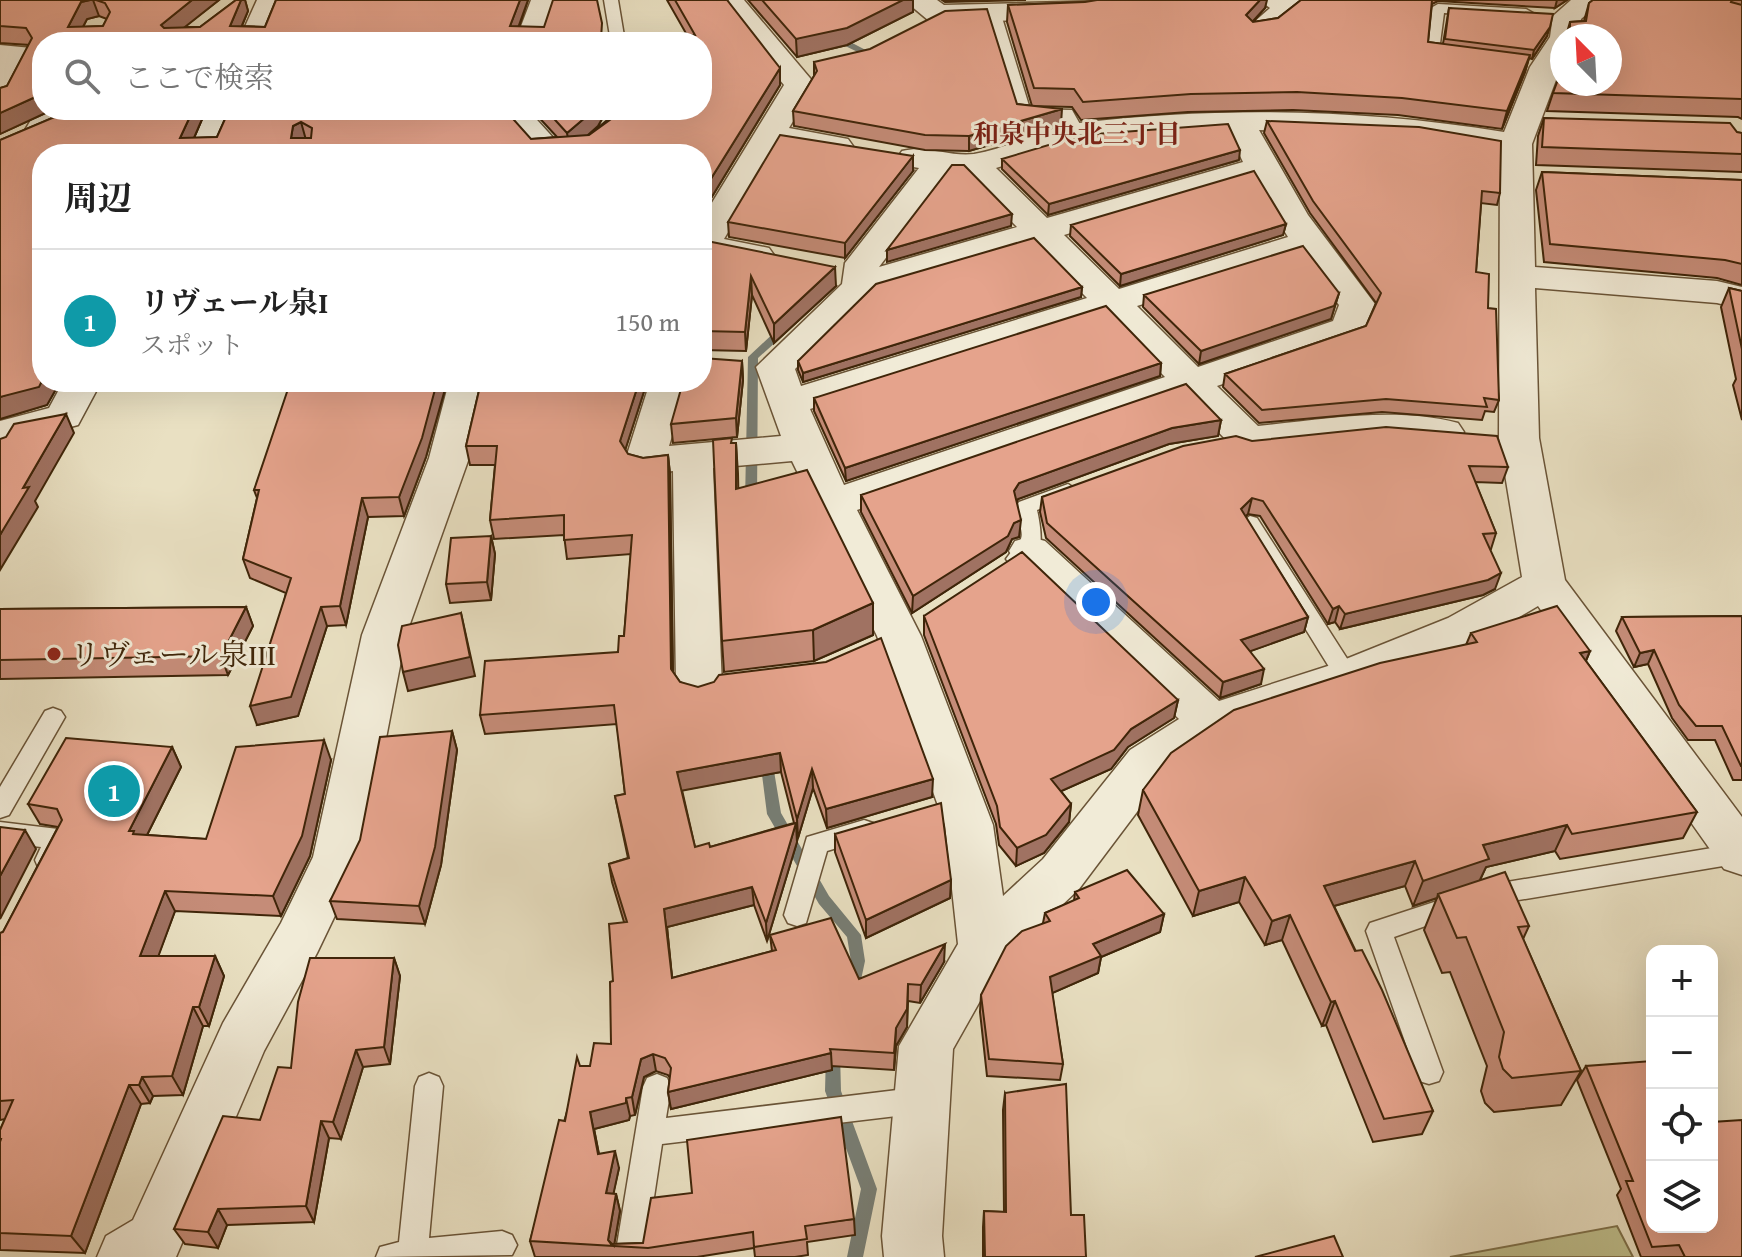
<!DOCTYPE html>
<html lang="ja">
<head>
<meta charset="utf-8">
<style>
  body { margin:0; font-family:"Gentium Book Plus","Noto Serif JP",serif; background:#f6f6f6; color:#222 }
  .controls { position:absolute; right:24px; bottom:24px; display:grid; overflow:hidden; border-radius:16px; box-shadow:0 8px 32px #0002 }
  .controls button { width:72px; height:72px; display:grid; place-items:center; padding:0; border:0; border-bottom:2px solid #e0e0e0; background:#fff; color:#222; font:40px sans-serif }
  .compass { position:absolute; left:1550px; top:24px; width:72px; height:72px; border-radius:50%; background:#fff; box-shadow:0 8px 32px #0002; rotate:336deg }
  .you { position:absolute; left:1096px; top:602px; width:28px; height:28px; margin:-20px; border:6px solid #fff; border-radius:50%; background:#1a73e8; box-shadow:0 0 0 12px #1a73e833 }
  .badge { display:grid; place-items:center; width:52px; height:52px; border-radius:50%; background:#7c3aed; color:#fff; font-size:26px; font-weight:700 }
  .pin { position:absolute; translate:-50% -50%; border:4px solid #fff; box-shadow:0 2px 8px #0006 }
  .list { margin:0; padding:0; list-style:none }
  h2 { display:flex; justify-content:space-between; align-items:center; height:104px; margin:0; padding:0 32px; font-size:34px }
  h2 small { font-size:26px; font-weight:400; color:#767676 }
  .list li { display:grid; grid-template-columns:52px 1fr auto; gap:24px; align-items:center; box-sizing:border-box; height:144px; padding:0 32px; border-top:2px solid #e0e0e0 }
  .list b { display:block; font-size:30px; white-space:nowrap }
  .list p { margin:0; font-size:26px; white-space:nowrap; color:#767676 }
  .list em { font-size:26px; font-style:normal; color:#767676 }
  .icon { flex:none; width:44px; height:44px; fill:none; stroke:currentColor; stroke-width:2; stroke-linecap:round; stroke-linejoin:round }
  .map { position:relative; flex:none; width:1742px; height:1257px; overflow:hidden }
  .search { position:absolute; background:#fff; box-shadow:0 8px 32px #0002; left:32px; top:32px; width:680px; height:88px; display:flex; align-items:center; gap:20px; box-sizing:border-box; padding:0 28px; border-radius:32px; color:#767676; font-size:30px }
  .panel { position:absolute; background:#fff; box-shadow:0 8px 32px #0002; left:32px; top:144px; width:680px; height:248px; border-radius:32px }
  .map>svg:first-child { display:block }
</style>
</head>
<body>
<div class="map">
<svg width="1742" height="1257" viewBox="0 0 1742 1257">
  <rect width="100%" height="100%" fill="#e9e0c2"/>
  <filter id="stains"><feTurbulence type="fractalNoise" baseFrequency=".0025" numOctaves="4"/><feColorMatrix values="0 0 0 0 .2 0 0 0 0 .09 0 0 0 0 .02 0 0 0 .5 -.17"/></filter>
  <radialGradient id="worn" r=".72"><stop offset=".6" stop-color="#630" stop-opacity="0"/><stop offset="1" stop-color="#630" stop-opacity=".3"/></radialGradient>
  <!-- green -->
  <path fill="#bfc08e" stroke="#7f724c" stroke-width="2" d="M1617,1226L1633,1257H1450Z"/>
  <g fill="none" stroke-linecap="round" stroke-linejoin="round">
    <!-- stream -->
    <path fill="#777e75" fill-rule="evenodd" d="M831,35H837L879,57L872,59L831,39Z
      M784,326L789,329L788,331L758,358L757,501L751,505L745,501L748,357L780,327Z
      M766,754L771,755L772,759L781,813L829,896L861,935L865,961L858,994L853,996L848,994L846,990L851,961L847,937L819,904L767,814L760,759L761,755Z
      M833,1046L838,1048L840,1053L841,1091L877,1189L863,1257H847L861,1189L825,1091L826,1053L828,1048Z"/>
    <defs>
      <path id="lane" d="M604,0H618L625,42H611Z
        M1438,4L1526,9L1533,13L1526,17L1444,13L1439,51L1453,56L1446,60L1424,54L1431,8Z
        M988,8L1000,11L1030,109L1072,110L1085,133L1083,136H1071L1061,118L1018,117L986,11Z
        M1068,484L1078,491L1075,496L1037,510C1042,532 1048,575 1010,564L1006,559C1026,532 1024,544 1016,507L1019,502Z
        M1250,516L1257,518L1355,671L1358,677L1355,683H1339L1240,523Z
        M53,708L61,711L65,717L9,815L0,818V787L45,711Z
        M864,820L873,823L876,830L873,837L827,851L806,923L797,926L788,923L784,915L807,837Z
        M0,822L58,829L67,832L70,839L56,867L47,870L38,867L35,860L41,847L0,842Z
        M1742,843L1741,863L1483,906L1394,937L1443,1072L1439,1081L1429,1084L1419,1081L1366,931L1370,923L1483,886Z
        M429,1073L439,1077L443,1086L429,1238L502,1231L512,1235L517,1245L512,1255L376,1257L380,1247L399,1242L415,1086L419,1077Z
        M657,1074L667,1078L671,1087L666,1118L922,1087L932,1091L936,1100L932,1109L922,1113L662,1144L645,1257H615L643,1087L647,1078Z"/>
      <path id="street" d="M257,0H285L268,42H238Z
        M531,0H559L545,42H515Z
        M715,0H744L815,84L789,128L848,139L853,146L848,153L837,156L779,146L724,239L769,248L774,255L769,262L757,265L702,256V219L784,85Z
        M904,0H937L944,5L1149,0L1145,6C1079,23 1006,19 938,23L928,20Z
        M1259,0H1302L1305,5C1293,22 1271,41 1250,36L1245,30L1270,8Z
        M1571,0H1603L1581,19L1579,36H1562V64L1532,144L1535,267L1717,281L1742,287V309L1717,303L1535,288L1539,438L1565,580L1742,817V875L1724,869L1538,606L1480,640L1363,689L1227,733L1164,776L1079,889L1002,962L953,1049L942,1236L944,1257H884L882,1236L899,1046L958,944L945,825L877,636L792,461L713,468L722,686L715,698L699,703L683,698L676,686L673,471L645,474L631,470L625,461L650,382H688L669,446L781,436L756,367L842,284L845,263L919,168L902,165L897,158L902,151C926,145 950,157 974,154C1010,148 1043,128 1079,123C1221,106 1364,109 1504,132L1530,67L1550,37L1553,16ZM1259,130L1416,136L1500,151L1499,438L1522,577L1448,618L1331,665L1219,701L1045,541L1030,537L1015,541L1009,551L1015,561L1179,719L1130,750L1043,859L1003,896L993,825L921,636L857,510L1184,397L1235,449L1249,453L1382,439L1444,445L1458,441L1464,432L1458,423C1393,406 1323,420 1258,426L1217,386L1362,336L1375,304L1308,215ZM1228,131L1243,162L1047,218L996,168L1080,142ZM951,171L964,173L1017,227L879,267ZM1253,179L1288,237L1119,289L1064,235ZM1034,244L1087,298L801,386L795,369L874,291ZM1301,255L1339,305L1333,321L1198,367L1137,306ZM1105,316L1165,377L844,485L810,409Z
        M0,45L32,48L36,54L11,102L0,104Z
        M41,103L42,110H68L52,137H30L25,130Z
        M207,110H239L220,154H188Z
        M495,110H528L568,154H534Z
        M63,382H101L78,425L21,440L14,453L0,457V421L49,408Z
        M449,382H487L469,458L406,635L363,857L317,953L264,1051L176,1257H97L106,1236L133,1220L223,1023L281,923L313,857L362,635L429,458Z"/>
    </defs>
    <!-- lane casing -->
    <use href="#lane" stroke="#6a5437" stroke-width="3"/>
    <!-- street casing -->
    <use href="#street" stroke="#6a5437" stroke-width="3"/>
    <!-- lane -->
    <use href="#lane" fill="#f1ebd7" fill-rule="evenodd"/>
    <!-- street -->
    <use href="#street" fill="#f1ebd7" fill-rule="evenodd"/>
  </g>
  <!-- wall -->
  <path fill="#c58c78" stroke="#3f2509" stroke-width="2" fill-rule="evenodd" d="M0,0H219L184,27H200L236,0H245L248,11L242,26L265,27L276,0H528L519,27L604,39L687,35L667,0H727L780,85L702,213V154H42V382H60L47,405L0,419V140L71,110H206L194,138L217,137L229,110L531,139L557,137L532,110H607L598,126L587,135H589L702,42H42V110H52L0,134V88L7,86L29,45L0,43ZM99,16L107,19L103,26L83,27L87,19Z
    M748,0H913V12L847,45L797,57Z
    M942,0H1026L945,2Z
    M1301,0H1567L1555,8L1438,1L1432,4L1428,42L1443,44L1449,8L1547,36L1532,59L1529,58L1525,72L1502,129L1398,115L1293,110L1188,112L1081,120L1072,107L1033,106L1061,124L969,151L925,150L794,126L793,111L814,76V62L1017,104L1032,106L1007,22L1008,5L1085,2L1265,8L1253,22L1278,18Z
    M1593,0H1742V119L1738,117L1547,111L1553,93L1610,36H1566L1570,22L1584,21L1589,3Z
    M1544,118L1742,133V172L1536,165L1538,136Z
    M1267,121L1500,193L1497,205L1481,203L1476,272L1488,308L1499,400L1494,412L1485,411L1482,420L1382,412L1259,423L1223,387L1225,374L1366,326L1376,303L1310,213L1264,133Z
    M1002,159L1239,160L1048,215L1002,169Z
    M913,171L845,258L729,237L728,222Z
    M1542,172L1742,180V285L1717,278L1544,262L1536,190Z
    M1286,224L1283,235L1120,286L1070,236L1071,225Z
    M702,240L836,286L774,343L752,295L746,351L702,350Z
    M1082,287L1081,297L803,382L798,370V361Z
    M1729,288L1742,291V420L1733,385L1736,379L1721,307Z
    M1339,293L1331,319L1199,364L1143,307L1144,295Z
    M742,361L743,380L737,437L673,443L671,424Z
    M1161,363L1160,376L846,481L814,411V398Z
    M310,382H447L426,457L404,516L368,517L346,625L327,626L298,716L257,725L286,593L250,578L243,559L257,498L254,490Z
    M481,382H647L625,450L628,454L643,458L668,455L670,474L673,672L680,682L932,797L827,828L813,788L798,838L796,831L797,842L767,941L754,905L667,927L672,978L772,951L770,935L859,979L944,962L920,1003L908,1001L907,1027L896,1046L894,1070L832,1066V1070L671,1109L668,1092L670,1078L668,1075L656,1071L644,1077L635,1115L630,1116L629,1120L594,1129L599,1154L619,1168L613,1194H616L620,1211L614,1244L643,1243L854,1219L855,1235L807,1242L808,1255L795,1257H755L754,1248L697,1257H535L530,1241L580,1066H590L611,1044L613,981L624,922L612,882L609,864L628,858L615,796L625,794L617,724L485,734L480,715L618,652L624,636L631,554L567,559L564,535L494,539L490,520L495,465H470L466,446ZM781,772L794,823L710,847H695L682,790Z
    M1221,420L1218,436L1169,444L1018,499L1017,501L1019,537L1012,539L1006,552L912,613L861,512V495Z
    M1252,441L1508,467L1502,483L1475,482L1496,533L1491,549H1490L1495,589L1483,595L1340,629L1335,622L1328,624L1260,516L1248,514L1245,517L1308,617L1304,632L1250,651L1261,684L1220,698L1046,538L1040,512L1042,497Z
    M732,443H736L738,488L873,603V635L814,661L724,672L722,641Z
    M491,536L495,554L491,600L450,603L446,584Z
    M246,607L253,626L228,675L0,679V609Z
    M924,616L1178,700L1174,718L1128,747L1111,769L1061,791L1071,804L1069,822L1044,853L1016,866L999,845L996,824L924,635Z
    M1742,616V780H1733L1715,740H1688L1672,718L1648,664L1634,667L1616,631L1622,617Z
    M1471,633L1590,651L1586,661L1697,812L1683,838L1560,859L1555,851L1486,867L1480,880L1529,926L1523,939L1581,1071L1561,1105L1494,1112L1485,1103L1481,1091L1487,1066L1450,972L1442,973L1424,930L1437,898L1413,906L1405,886L1334,906L1433,1111L1422,1134L1373,1142L1326,1025L1322,1026L1282,940L1265,945L1239,902L1193,916L1138,815L1143,790L1466,645Z
    M452,731L457,750L441,865L425,924L337,919L330,901Z
    M172,747L181,767L147,835L206,839L331,760L310,856L281,916L175,911L158,956H215L224,976L209,1026H203L183,1095L153,1096L150,1103L141,1104L85,1253L0,1250V1130L5,1119L0,1120V933L3,932L58,827L40,824L28,804Z
    M835,834L951,880L950,898L866,938L835,852Z
    M1075,892L1164,914L1160,932L1101,957L1098,973L1052,993L1063,1064L1060,1080L987,1076L980,1012L981,995L1043,923L1045,913L1074,901Z
    M394,958L400,976L390,1064L363,1067L341,1139L329,1138L314,1222L227,1225L218,1248L185,1244L174,1229L260,1120L291,1068Z
    M1586,1066L1742,1257H1641L1617,1195L1621,1189L1577,1080Z
    M1005,1093L1071,1215L1086,1257H983V1227L984,1211L1004,1212L1003,1110Z"/>
  <!-- shaded-wall -->
  <path fill="#a07262" stroke="#3f2509" stroke-width="2" d="M90,0H93L99,16L87,19L75,42L68,27L81,2Z
    M192,0H219L166,42L161,25Z
    M241,0H245L248,11L235,42L230,26Z
    M520,0H528L513,42L510,26Z
    M902,0H913V12L847,45L797,57L796,39Z
    M1260,0H1267L1265,8L1243,32L1246,15Z
    M1557,0H1567L1555,8Z
    M1550,27L1547,36L1532,59L1534,50Z
    M1530,55L1525,72L1502,129L1507,111Z
    M780,68V85L702,213V193Z
    M42,94V110H52L0,134V113Z
    M1062,109L1061,124L969,151V136Z
    M193,110H206L187,154L180,138Z
    M594,110H607L598,126L570,151L567,133Z
    M301,122L306,140L291,138L293,126Z
    M1240,150L1239,160L1048,215L1049,204Z
    M913,156V171L845,258V243Z
    M1012,214L1011,226L887,262V250Z
    M1286,224L1283,235L1120,286L1121,274Z
    M835,267L836,286L774,343V324Z
    M751,276L752,295L746,351L745,332Z
    M1082,287L1081,297L803,382V373Z
    M1339,293L1331,319L1199,364L1201,351Z
    M742,361L743,380L737,437L736,418Z
    M1161,363L1160,376L846,481L845,468Z
    M42,382H60L47,405L0,419V397Z
    M437,382H447L426,457L404,516L399,497Z
    M639,382H647L622,460L620,441Z
    M66,414L74,433L35,501L38,507L0,570V535L23,488Z
    M1221,420L1218,436L1169,444L1018,499L1013,508L1014,491L1019,483L1172,428Z
    M736,443L738,474L739,520L736,489Z
    M668,455L670,474L673,688L671,669Z
    M362,498L368,517L346,625L340,606Z
    M1252,498L1248,514L1237,525L1241,509Z
    M1021,520L1019,537L1012,539L1006,552L912,613L913,596L1014,523Z
    M491,536L495,554L491,600L487,582Z
    M1501,573L1495,589L1483,595L1340,629L1345,614Z
    M873,603V635L814,661L813,630Z
    M1339,606L1335,622L1328,624L1333,609Z
    M246,607L253,626L228,675L221,656Z
    M321,607L327,626L298,716L257,725L250,706Z
    M461,613L475,676L408,691L403,672Z
    M1308,617L1304,632L1237,656L1241,640Z
    M1654,650L1648,664L1634,667L1640,653Z
    M1590,651L1579,677L1580,653Z
    M1264,669L1261,684L1220,698L1223,682Z
    M1178,700L1174,718L1128,747L1111,769L1048,797L1051,779Z
    M452,731L457,750L441,865L425,924L419,906Z
    M324,740L331,760L310,856L281,916L273,896Z
    M172,747L181,767L142,845L129,831Z
    M780,753L781,772L680,791L677,772Z
    M812,769L813,788L798,838L797,819Z
    M933,779L932,797L827,828L826,809Z
    M1071,804L1069,822L1044,853L1016,866L1017,848Z
    M796,823L797,842L767,941L766,923Z
    M1567,825L1555,851L1486,867L1478,884L1438,894L1437,898L1413,906L1423,881L1483,845Z
    M25,830L36,849L0,919V876Z
    M1415,861L1405,886L1316,911L1324,886Z
    M1245,877L1239,902L1193,916L1199,891Z
    M951,880L950,898L866,938V920Z
    M752,887L754,905L667,927L674,996L664,909Z
    M165,891L175,911L151,976L140,956Z
    M1164,914L1160,932L1101,957L1098,973L1048,995L1050,977L1093,944Z
    M1290,915L1282,940L1265,945L1272,921Z
    M945,944L944,962L920,1003L921,985Z
    M215,956L224,976L209,1026L199,1007Z
    M394,958L400,976L390,1064L384,1047Z
    M908,984L907,1027L896,1046L894,1070L896,1028Z
    M1335,1001L1326,1025L1322,1026L1331,1002Z
    M193,1007L203,1026L183,1095L172,1076Z
    M356,1050L363,1067L341,1139L333,1122Z
    M831,1053L832,1070L671,1109L668,1092Z
    M653,1054L656,1071L644,1077L635,1115L632,1097L641,1059Z
    M142,1077L153,1096L150,1103L139,1085Z
    M129,1085L141,1104L85,1253L71,1236Z
    M626,1098L630,1116L629,1120L594,1129L602,1171L590,1112Z
    M321,1121L329,1138L314,1222L306,1206Z
    M615,1151L619,1168L610,1210L606,1193Z
    M616,1194L620,1211L614,1246L608,1240Z
    M218,1209L227,1225L218,1248L208,1232Z"/>
  <!-- building -->
  <path fill="#e5a38c" stroke="#3f2509" stroke-width="2" fill-rule="evenodd" d="M0,0H90L81,2L68,27L103,26L110,12L105,3L96,0H192L161,25L164,28L200,27L236,0H241L230,26L265,27L276,0H520L510,26L544,27L553,0H597L602,23L601,39L695,35L675,0H727L780,68L702,193V154H42V381L39,387L0,397V140L71,110H193L180,138L217,137L229,110H505L531,139L589,135L611,119L616,110H702V42H42V94L0,113V88L7,86L32,38L26,28L0,26ZM301,122L312,128L311,138H291L293,126Z
    M762,0H903L847,28L796,39Z
    M1097,0H1260L1246,15L1253,22L1278,18L1301,0H1432L1428,42L1530,55L1507,111L1402,98L1297,92L1191,94L1083,102L1074,89L1034,88L1008,5L1085,2Z
    M1593,0H1732L1731,2L1742,5V99L1553,93L1562,69V84H1610V36H1570V22L1586,21L1589,3Z
    M1449,8L1553,14L1550,27L1534,50L1445,39Z
    M987,9L1017,104L1062,109L969,136L925,135L793,111L817,71L814,62L870,49L945,11Z
    M546,110H594L567,133Z
    M1544,118L1730,123L1737,132L1742,133V154L1542,147Z
    M1267,121L1419,127L1501,141L1500,193L1482,191L1476,272L1489,274L1488,308L1496,309L1499,400L1484,398L1487,407L1386,399L1262,410L1225,374L1366,326L1381,293L1313,201Z
    M1228,124L1240,150L1049,204L1002,159L1082,135Z
    M780,135L913,156L845,243L728,222Z
    M952,165H964L1012,214L887,250Z
    M1254,171L1286,224L1121,274L1071,225Z
    M1542,172L1742,180V264L1725,260L1550,244Z
    M1034,238L1082,287L803,373L798,361L876,284Z
    M702,240L835,267L774,324L751,276L745,332L702,331Z
    M1303,246L1339,293L1334,306L1201,351L1144,295Z
    M1729,288L1742,291V349Z
    M1106,306L1161,363L845,468L814,398Z
    M702,358L742,361L736,418L671,424L683,382H702Z
    M310,382H437L422,438L399,497L362,498L340,606L321,607L291,697L250,706L291,578L243,559L259,490H254L289,386Z
    M481,382H639L620,441L628,454L643,458L668,455L671,669L680,682L698,687L714,682L719,675L826,662L881,638L933,779L826,809L812,769L797,819L780,753L677,772L695,847L709,843L710,847L796,823L766,923L752,887L664,909L672,978L776,950L770,935L831,918L859,979L945,944L921,985L908,984L907,1009L896,1028L894,1053L830,1049L831,1053L668,1092L671,1068L665,1058L653,1054L641,1059L632,1097L626,1098V1103L590,1112L598,1154L615,1151L606,1193L616,1194L608,1240L611,1244L643,1243L651,1198L692,1193L687,1140L841,1117L854,1219L805,1226L807,1239L754,1247L753,1232L648,1248L530,1241L559,1120L565,1121L577,1057L580,1066H590L594,1043L611,1044L610,982L613,981L609,924L627,922L609,864L629,858L615,796L625,794L614,705L480,715L485,661L618,652L619,636H624L632,535L564,540V515L490,520L497,446H466Z
    M1186,384L1221,420L1172,428L1019,483L1014,491L1021,520L1014,523L1008,536L913,596L861,495Z
    M66,414L23,488L29,487L0,535V439L6,437L14,424Z
    M1386,427L1497,436L1508,467L1469,466L1496,533L1483,534L1501,573L1488,580L1345,614L1339,606L1333,609L1263,501L1252,498L1241,509L1308,617L1241,640L1264,669L1223,682L1047,523L1042,497L1183,446L1236,436L1252,441Z
    M732,438L731,443H736V489L807,470L873,603L813,630L722,641L713,440Z
    M491,536L487,582L446,584L451,538Z
    M1022,552L1178,700L1131,729L1114,750L1051,779L1071,804L1046,835L1017,848L1000,827L997,806L924,616Z
    M1557,606L1590,651L1580,653L1697,812L1572,834L1567,825L1483,845L1489,859L1423,881L1415,861L1324,886L1355,951L1362,950L1382,990L1433,1111L1384,1119L1335,1001L1331,1002L1290,915L1272,921L1245,877L1199,891L1143,790L1171,753L1234,710L1380,663L1477,642L1471,633Z
    M246,607L221,656L0,660V609Z
    M461,613L470,657L403,672L398,645L402,626Z
    M1742,616V766H1741L1722,726H1696L1679,705L1654,650L1640,653L1622,617Z
    M452,731L435,847L419,906L330,901L360,840L380,737Z
    M66,738L172,747L129,831H134L133,834L206,839L236,747L324,740L302,836L273,896L165,891L140,956H215L199,1007H193L172,1076L142,1077L139,1085H129L71,1236L0,1233V1142L1,1139H0V1130L13,1100L0,1101V933L3,932L62,820L57,809L28,804Z
    M941,803L951,880L866,920L835,834Z
    M0,827L25,830L0,876Z
    M1127,870L1164,914L1093,944L1101,956L1050,977L1063,1064L989,1059L981,995L1006,946L1022,931L1050,921L1045,913L1079,898L1075,892Z
    M1505,872L1529,926L1518,927L1581,1071L1512,1078L1503,1069L1499,1057L1504,1032L1466,937L1457,938L1438,894Z
    M310,958H394L384,1047L356,1050L333,1122L321,1121L306,1206L218,1209L208,1232L174,1229L223,1116L260,1120L278,1067L291,1068L298,1002Z
    M1652,1061V1227H1712V1122L1742,1120V1257H1685L1679,1245L1652,1247L1626,1181H1633L1586,1066Z
    M1066,1084L1071,1215H1084L1086,1257H985L984,1211L1006,1212L1005,1093Z
    M1334,1236L1343,1257H1255Z"/>
  <!-- markers -->
  <circle fill="#8f2418" stroke="#f1ebd7" stroke-width="3" cx="54" cy="654" r="8"/>
  <g text-anchor="middle" dominant-baseline="central" stroke-width="6" stroke-linejoin="round" paint-order="stroke">
    <!-- far-neighbourhood labels -->
    <g font-size="26" font-weight="bold" fill="#7a1f14" stroke="#f1ebd7">
      <text x="1077" y="133">和泉中央北三丁目</text>
    </g>
    <!-- poi labels -->
    <g font-size="30" fill="#3f2509" stroke="#f1ebd7" text-anchor="start">
      <text x="70" y="654">リヴェール泉III</text>
    </g>
  </g>
  <rect width="100%" height="100%" filter="url(#stains)"/>
  <rect width="100%" height="100%" fill="url(#worn)"/>
</svg>
<div class="controls">
<button>+</button>
<button>−</button>
<button><svg class="icon" aria-label="locate" viewBox="0 0 24 24"><circle cx="12" cy="12" r="6"/><path d="M12 2v4M12 18v4M2 12h4M18 12h4"/></svg></button>
<button><svg class="icon" aria-label="layers" viewBox="0 0 24 24"><path d="M12 4l9 5-9 5-9-5zM3 14l9 5 9-5"/></svg></button>
</div>
<svg class="compass" viewBox="-18 -18 36 36"><path d="M0-13l5 13h-10z" fill="#e53935"/><path d="M0 13l5-13h-10z" fill="#767676"/></svg>
<div class="you"></div>
<div class="pin badge" style="left:114px;top:791px;background:#0f9aa8">1</div>
<div class="search"><svg class="icon" aria-label="search" viewBox="0 0 24 24"><circle cx="10" cy="10" r="6"/><path d="M15 15l6 6"/></svg>ここで検索</div>
<section class="panel">
<h2>周辺<small></small></h2>
<ul class="list">
<li><span class="badge" style="background:#0f9aa8">1</span><div><b>リヴェール泉I</b><p>スポット</p></div><em>150 m</em></li>
</ul>
</section>
</div>
</body>
</html>
